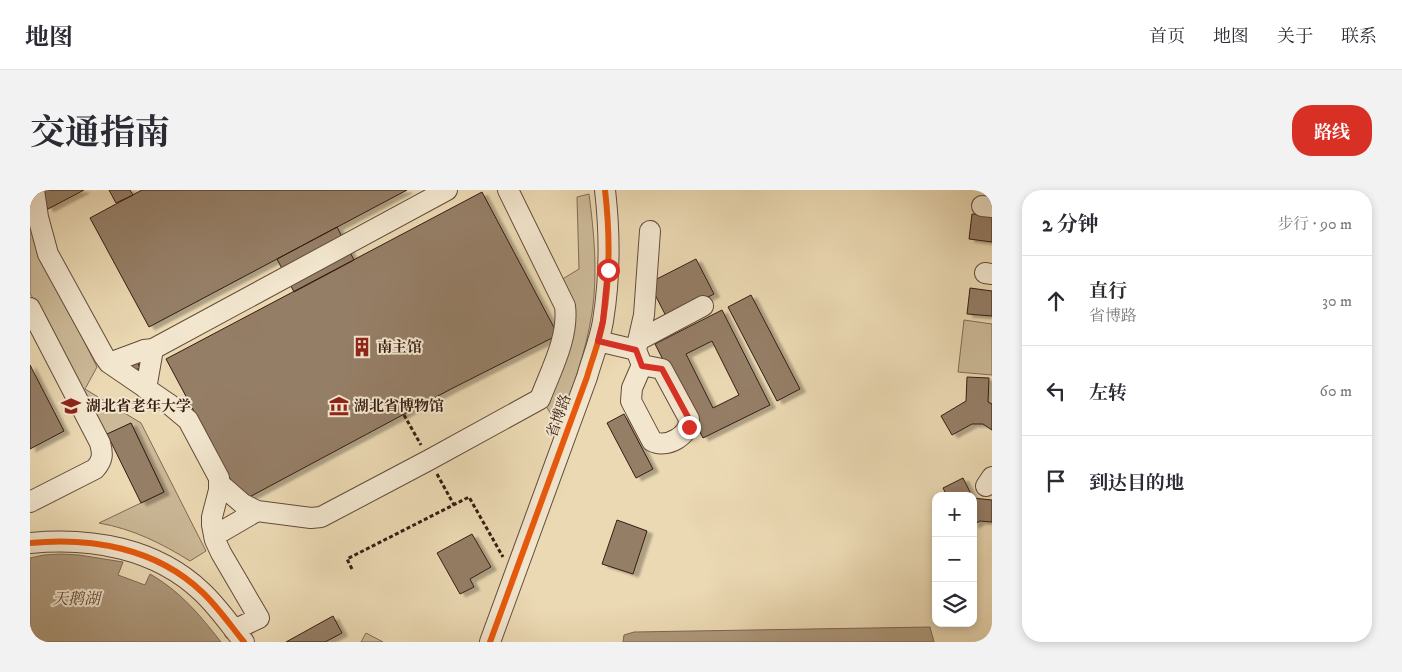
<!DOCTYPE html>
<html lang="zh">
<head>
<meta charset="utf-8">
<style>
  body { margin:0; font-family:"IM FELL DW Pica","Noto Serif SC",serif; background:#f2f2f3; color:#2b2b33 }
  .controls { position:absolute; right:15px; bottom:15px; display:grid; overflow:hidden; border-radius:10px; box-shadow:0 2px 8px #0003 }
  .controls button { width:45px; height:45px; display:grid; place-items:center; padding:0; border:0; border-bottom:1px solid #e1e1e2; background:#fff; color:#2b2b33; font:25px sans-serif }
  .stop { position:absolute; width:15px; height:15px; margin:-11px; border:4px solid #d93025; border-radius:50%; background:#fff }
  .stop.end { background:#d93025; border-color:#fff; box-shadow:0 1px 5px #0008 }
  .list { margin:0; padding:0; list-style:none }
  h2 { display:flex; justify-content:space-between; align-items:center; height:65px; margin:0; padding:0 20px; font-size:21px }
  h2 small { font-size:16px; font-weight:400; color:#7c7c81 }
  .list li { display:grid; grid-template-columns:32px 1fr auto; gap:15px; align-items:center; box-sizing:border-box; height:90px; padding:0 20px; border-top:1px solid #e1e1e2 }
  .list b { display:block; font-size:19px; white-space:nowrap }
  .list p { margin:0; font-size:16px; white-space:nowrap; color:#7c7c81 }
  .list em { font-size:16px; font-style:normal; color:#7c7c81 }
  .icon { flex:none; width:28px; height:28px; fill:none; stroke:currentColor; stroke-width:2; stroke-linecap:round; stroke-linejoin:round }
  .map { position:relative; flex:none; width:962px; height:452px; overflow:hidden; border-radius:20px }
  header { display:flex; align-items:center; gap:30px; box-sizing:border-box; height:70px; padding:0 25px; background:#fff; border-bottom:1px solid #e1e1e2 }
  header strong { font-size:24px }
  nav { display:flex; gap:28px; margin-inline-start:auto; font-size:18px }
  .intro { display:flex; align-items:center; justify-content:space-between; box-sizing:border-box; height:120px; padding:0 30px }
  h1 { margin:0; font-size:35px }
  .button { padding:12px 22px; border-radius:20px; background:#d93025; color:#fff; font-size:18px; font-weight:700 }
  main { display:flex; gap:30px; padding:0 30px }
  aside { flex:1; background:#fff; border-radius:20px; box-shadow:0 2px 8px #0003 }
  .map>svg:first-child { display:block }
</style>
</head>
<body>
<header>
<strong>地图</strong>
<nav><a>首页</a><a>地图</a><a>关于</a><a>联系</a></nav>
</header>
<div class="intro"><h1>交通指南</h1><a class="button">路线</a></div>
<main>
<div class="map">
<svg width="962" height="452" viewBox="0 0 962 452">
  <defs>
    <filter id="shadow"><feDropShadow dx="5.5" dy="3" stdDeviation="1" flood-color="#0004"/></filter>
  </defs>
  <rect width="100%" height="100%" fill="#ebd9b3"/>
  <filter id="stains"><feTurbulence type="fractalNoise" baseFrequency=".004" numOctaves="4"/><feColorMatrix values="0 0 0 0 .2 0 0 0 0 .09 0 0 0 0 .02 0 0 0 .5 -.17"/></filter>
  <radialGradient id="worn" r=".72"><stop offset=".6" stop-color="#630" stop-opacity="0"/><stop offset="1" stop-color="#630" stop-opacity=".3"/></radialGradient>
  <!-- green -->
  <path fill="#ccb998" stroke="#826a55" d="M559,4C564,42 568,84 562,123C556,162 542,199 529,237L516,216L542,138L531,90L549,79L547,7Z
    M0,34L7,57L67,177L55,199L111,233L176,361L160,371C131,353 103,339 69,333L134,302L101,233L73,247L0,103Z
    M934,130L962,134V185L928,182Z
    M336,443L353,452H331Z"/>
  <!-- water -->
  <path fill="#ae997c" stroke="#7e6752" d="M31,364L49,365L93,372L88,385L115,395L120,384C150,401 170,425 191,452H0V368L14,365Z
    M900,437L904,452H593L594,445L604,442Z"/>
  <!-- building -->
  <path fill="#957e66" stroke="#371c12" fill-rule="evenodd" filter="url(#shadow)" d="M14,0H54L18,19L10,5L15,3Z
    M79,0H100L103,5L86,13Z
    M112,0H377L119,137L60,28Z
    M452,2L528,145L421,199L212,311L136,169Z
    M942,24L962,26V52L939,49Z
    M307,37L324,70L264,102L247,69Z
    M666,69L684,104L637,128L619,93Z
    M940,98L962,101V126L937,124Z
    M721,105L770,199L747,211L698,117Z
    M692,120L740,215L673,248L625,154ZM682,151L709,205L683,218L656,164Z
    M106,169L110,178L99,183L95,173Z
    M0,175L34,241L0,259Z
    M937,187L959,188L958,212L962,214V240L953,234H942L922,245L911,226L936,211Z
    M594,224L623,279L606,288L577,233Z
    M101,233L134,302L111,313L77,244Z
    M933,288L942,306H917L913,298Z
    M943,308L962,310V332L950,331L943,335Z
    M587,330L617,341L603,384L572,374Z
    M442,344L461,377L440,389L444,397L430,404L407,363Z
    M303,426L312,443L295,452H256Z"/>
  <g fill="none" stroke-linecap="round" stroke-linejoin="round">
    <defs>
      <path id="minor" d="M4,0L8,27L18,64L74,166L79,173L139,214L158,230L189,288V300L182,327V335L185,350L191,363L229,428L204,440
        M952,16L962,17
        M955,83L962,84
        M0,118L70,253C73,264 73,270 65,279L0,312
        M609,150L673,116
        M568,151L606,160L614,125L620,41
        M606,160L612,175L602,198L601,211L622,251C636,259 660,246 659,229L632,179L612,175
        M79,173L114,160L123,159L417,0
        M116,199L123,159
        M190,294L213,314L227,321
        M956,296L962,287
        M184,346L227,321L281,328L291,327L399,270L510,209C521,180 539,147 535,116L478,0
        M0,353C61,347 126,358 172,402C188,417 200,435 214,452
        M460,452L557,187C562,169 570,150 573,131C580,88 580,43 575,0"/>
    </defs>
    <!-- minor casing -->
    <use href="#minor" stroke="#644b3a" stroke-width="22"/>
    <!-- path -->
    <path stroke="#371c12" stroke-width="3" stroke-dasharray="4 2.5" stroke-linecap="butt" d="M374,225L391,255
      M407,284L424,315
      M322,379L317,369L439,307L473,367"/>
    <!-- minor -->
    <use href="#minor" stroke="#f2e6ce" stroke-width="20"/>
    <defs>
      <path id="cycleway" d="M0,353C61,347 126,358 172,402C188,417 200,435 214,452
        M460,452L557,187C562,169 570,150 573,131C580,88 580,43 575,0"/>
    </defs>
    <!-- cycleway casing -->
    <use href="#cycleway" stroke="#f2e6ce" stroke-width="9"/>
    <!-- cycleway -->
    <use href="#cycleway" stroke="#e8590c" stroke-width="6"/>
  </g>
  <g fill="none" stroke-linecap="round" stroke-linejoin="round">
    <!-- route -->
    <path stroke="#d93025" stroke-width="6" d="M578,80L573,131L568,151L606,160L612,176L632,179L659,229V237"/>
  </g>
  <!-- icons -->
  <defs>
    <symbol id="building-bare" viewBox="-9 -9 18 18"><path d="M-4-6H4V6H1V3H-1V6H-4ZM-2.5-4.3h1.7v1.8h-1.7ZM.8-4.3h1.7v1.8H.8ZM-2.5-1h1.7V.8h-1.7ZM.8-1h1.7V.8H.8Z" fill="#8f2418" stroke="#f2e6ce" stroke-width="2.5" paint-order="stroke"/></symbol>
    <symbol id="university-bare" viewBox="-9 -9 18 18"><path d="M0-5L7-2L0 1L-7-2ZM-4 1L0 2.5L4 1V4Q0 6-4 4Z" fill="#8f2418" stroke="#f2e6ce" stroke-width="2.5" paint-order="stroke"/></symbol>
    <symbol id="museum-bare" viewBox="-9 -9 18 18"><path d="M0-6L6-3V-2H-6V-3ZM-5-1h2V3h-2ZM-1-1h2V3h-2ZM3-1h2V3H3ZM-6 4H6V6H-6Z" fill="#8f2418" stroke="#f2e6ce" stroke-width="2.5" paint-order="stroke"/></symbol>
  </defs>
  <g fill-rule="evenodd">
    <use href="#building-bare" x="318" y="143" width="28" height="28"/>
    <use href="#university-bare" x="27" y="202" width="28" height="28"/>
    <use href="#museum-bare" x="295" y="202" width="28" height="28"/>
  </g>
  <g text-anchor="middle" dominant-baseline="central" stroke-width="4" stroke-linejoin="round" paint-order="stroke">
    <!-- poi labels -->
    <g font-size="15" font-weight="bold" fill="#371c12" stroke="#f2e6ce" text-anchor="start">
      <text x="347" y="157">南主馆</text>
      <text x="56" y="216">湖北省老年大学</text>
      <text x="324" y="216">湖北省博物馆</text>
    </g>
    <!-- street labels -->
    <g font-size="15" fill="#371c12" stroke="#f2e6ce">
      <text transform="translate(529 226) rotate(-70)">省博路</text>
    </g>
    <!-- water labels -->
    <g font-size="16" font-style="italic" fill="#614837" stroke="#f2e6ce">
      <text x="46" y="409">天鹅湖</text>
    </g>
  </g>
  <rect width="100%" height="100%" filter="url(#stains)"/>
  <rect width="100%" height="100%" fill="url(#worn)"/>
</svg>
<div class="controls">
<button>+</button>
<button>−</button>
<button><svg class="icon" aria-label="layers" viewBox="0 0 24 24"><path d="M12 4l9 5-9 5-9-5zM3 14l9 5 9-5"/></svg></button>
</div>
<div class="stop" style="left:578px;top:80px"></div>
<div class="stop end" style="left:659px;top:237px"></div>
</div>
<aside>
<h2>2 分钟<small>步行 · 90 m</small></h2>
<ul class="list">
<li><svg class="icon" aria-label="ahead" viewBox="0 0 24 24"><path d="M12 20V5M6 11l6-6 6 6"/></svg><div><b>直行</b><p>省博路</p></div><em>30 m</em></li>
<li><svg class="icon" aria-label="left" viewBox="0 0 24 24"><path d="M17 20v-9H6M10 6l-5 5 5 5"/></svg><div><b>左转</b></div><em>60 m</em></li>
<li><svg class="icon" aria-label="arrive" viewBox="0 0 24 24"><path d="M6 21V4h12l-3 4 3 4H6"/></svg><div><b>到达目的地</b></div></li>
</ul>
</aside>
</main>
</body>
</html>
